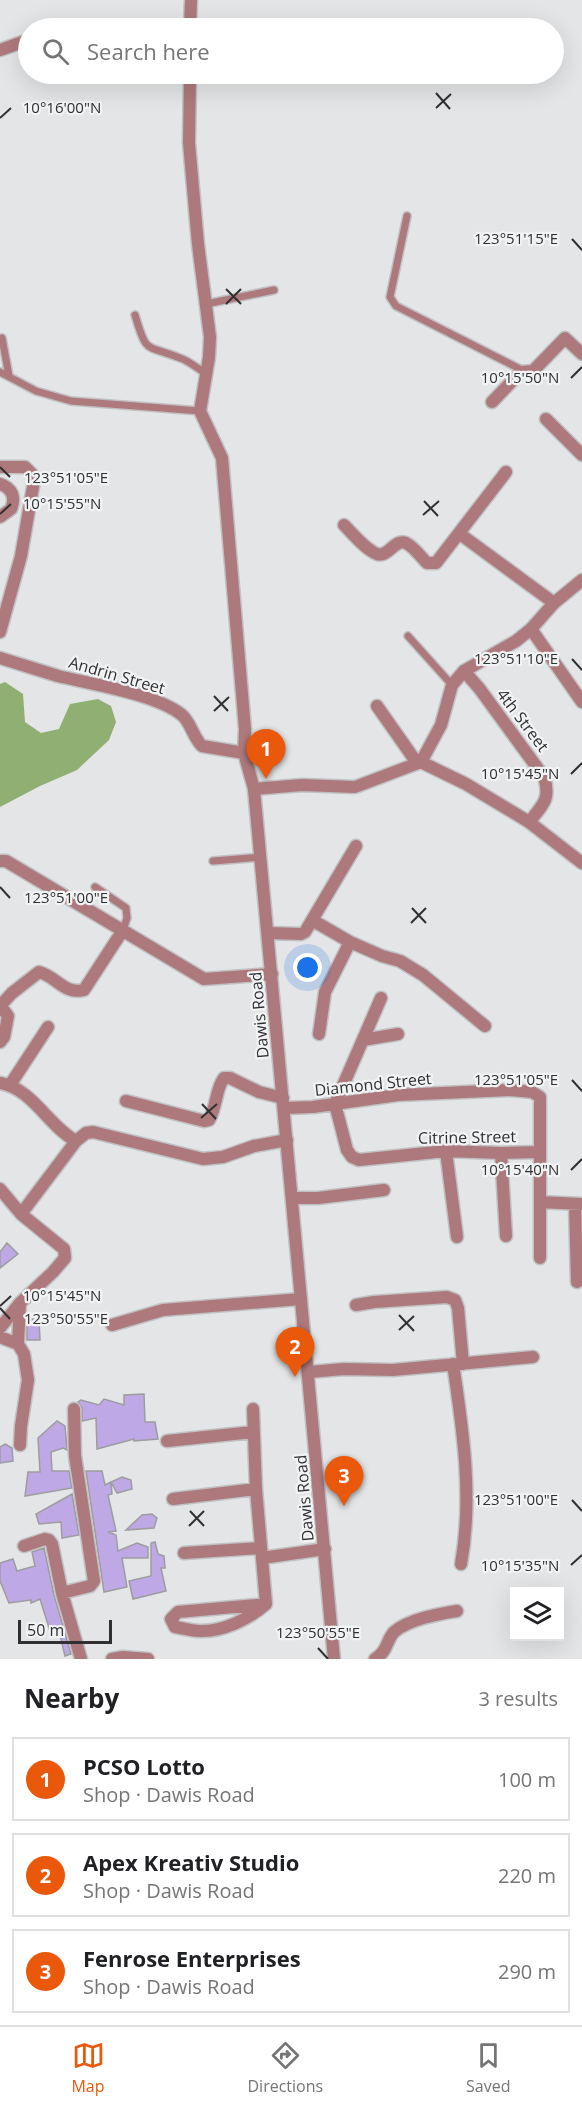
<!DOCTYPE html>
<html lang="en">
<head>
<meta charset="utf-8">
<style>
  body { margin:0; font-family:"Open Sans",sans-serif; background:#f6f6f6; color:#202124 }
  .controls { position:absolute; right:18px; bottom:18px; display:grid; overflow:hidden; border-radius:0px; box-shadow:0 6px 24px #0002 }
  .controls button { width:54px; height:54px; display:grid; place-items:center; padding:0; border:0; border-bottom:2px solid #e0e0e0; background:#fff; color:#202124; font:30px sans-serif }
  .scale { position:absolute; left:18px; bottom:15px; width:94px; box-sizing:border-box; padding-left:6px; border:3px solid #303031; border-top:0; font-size:16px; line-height:21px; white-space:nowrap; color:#303031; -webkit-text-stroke:4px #f1f3f4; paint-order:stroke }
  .you { position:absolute; left:308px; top:968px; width:21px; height:21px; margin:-15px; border:4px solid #fff; border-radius:50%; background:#1a73e8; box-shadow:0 0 0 9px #1a73e833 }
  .badge { display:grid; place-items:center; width:39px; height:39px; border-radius:50%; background:#ea580c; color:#fff; font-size:20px; font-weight:700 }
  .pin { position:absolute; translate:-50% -50px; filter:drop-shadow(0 2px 3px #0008) }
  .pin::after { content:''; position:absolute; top:32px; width:21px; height:18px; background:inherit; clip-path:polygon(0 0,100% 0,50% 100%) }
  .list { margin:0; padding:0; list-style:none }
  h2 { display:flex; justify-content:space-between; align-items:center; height:78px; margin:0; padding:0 24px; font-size:26px }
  h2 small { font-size:20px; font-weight:400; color:#757577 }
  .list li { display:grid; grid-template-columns:39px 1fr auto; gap:18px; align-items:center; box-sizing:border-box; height:84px; margin:0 12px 12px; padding:0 12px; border:2px solid #e0e0e0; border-radius:0px }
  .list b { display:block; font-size:22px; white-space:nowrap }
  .list p { margin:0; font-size:20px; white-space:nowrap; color:#757577 }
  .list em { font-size:20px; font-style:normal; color:#757577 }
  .icon { flex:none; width:33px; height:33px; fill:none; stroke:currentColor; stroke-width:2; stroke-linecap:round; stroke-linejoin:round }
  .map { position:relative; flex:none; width:582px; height:1659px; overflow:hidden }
  .search { position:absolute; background:#fff; box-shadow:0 6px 24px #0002; left:18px; right:18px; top:18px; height:66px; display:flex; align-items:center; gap:15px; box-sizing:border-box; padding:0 21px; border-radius:33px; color:#757577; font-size:22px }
  .sheet { height:366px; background:#fff }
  nav { display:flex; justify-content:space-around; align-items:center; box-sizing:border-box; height:84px; border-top:2px solid #e0e0e0; background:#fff; font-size:16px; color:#757577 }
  nav a { display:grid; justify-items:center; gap:3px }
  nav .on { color:#ea580c }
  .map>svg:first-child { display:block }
</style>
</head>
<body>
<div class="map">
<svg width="582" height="1659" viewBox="0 0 582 1659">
  <rect width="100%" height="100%" fill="#e4e5e7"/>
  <!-- forest -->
  <path fill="#90af73" d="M5,682L23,694L25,722L41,733L59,729L70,704L98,699L111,706L116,722L109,740L77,770L40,786L0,807V684Z"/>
  <!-- building -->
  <path fill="#bfa8e6" stroke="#9d9c9e" stroke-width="1.5" d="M7,1243L18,1254L0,1268V1252Z
    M30,1319H39L40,1340H27V1320Z
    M144,1394L145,1422H155L158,1439L134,1441V1439L97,1449L96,1418L82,1421V1408L78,1402L81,1400L99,1405L104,1399L124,1405V1395Z
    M57,1421L65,1426L67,1450L63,1448L51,1452L52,1471H69L72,1488L25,1496L28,1472H40L38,1438Z
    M5,1444L12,1448L13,1461L0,1463V1447Z
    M86,1471H102L105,1485L111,1482L112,1494L108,1495L116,1531L108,1532L116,1535L118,1551L137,1543L148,1547V1558H122L127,1587L104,1592Z
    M122,1477L131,1480L132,1489L117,1493L111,1482Z
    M72,1494L79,1535L62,1538L61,1522L39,1524L36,1514Z
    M152,1514L157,1518L154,1528L126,1530L142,1515Z
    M155,1542L158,1554L164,1556L165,1568H161L166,1591L133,1599L129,1581L151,1576V1543Z
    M44,1548L54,1595L71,1654L65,1656L58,1627L50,1631L40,1599L31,1603V1600L9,1603L0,1581V1563L13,1559L17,1571L35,1566L32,1552Z"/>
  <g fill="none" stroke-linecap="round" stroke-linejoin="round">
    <defs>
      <path id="service" d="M407,216L390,297L396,306L524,371
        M206,304L274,290
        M135,315C147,356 146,344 180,358C189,361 197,368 205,373
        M2,338L9,376
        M0,372L36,391L71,401L200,411
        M408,636L452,685
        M213,861L261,857
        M95,887L126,908L127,918L123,930"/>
      <path id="minor" d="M190,28L191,0
        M0,50L28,40
        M190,74L189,143L198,244L210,337L209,357L200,411L222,458L245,729L244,753L254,789
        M492,402L521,372L533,371L565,338L582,354
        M546,419L582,455
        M0,467H25L32,474L34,481L21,556L0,632
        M0,484C12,488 16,497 11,509L0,517
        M344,525C353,534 365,549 377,554C388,558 395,538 406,543C414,547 421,557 427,563H436L506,472
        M460,534L554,603
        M531,629L582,702
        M0,658C19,664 39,670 58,676C91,684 156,694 182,715C191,723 193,737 202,746L244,753
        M464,671L479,688L544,777C551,799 543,805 529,822
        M377,706L417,763
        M421,762L466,784L529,822L582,863
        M0,861H6L204,979L272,974
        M312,920L350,942L382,956L400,961L423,975L485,1026
        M268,933L301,934L305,932L356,846
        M381,998L335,1104L347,1150L352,1157L359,1160L446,1151L501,1153L539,1152
        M0,1005L8,1016L4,1037L0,1042
        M0,1006L12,993L39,972C56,976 64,995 84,990L123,930
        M319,1034L325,992L350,942
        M363,1040L398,1034
        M0,1083C33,1089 48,1126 76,1141
        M10,1085L48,1027
        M126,1101L204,1121L209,1120C217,1107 215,1090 224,1078H230L259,1092L283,1098
        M284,1108L313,1107L398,1095L511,1090L532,1092L540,1097V1258
        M446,1151L457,1237
        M501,1153L506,1236
        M0,1189L21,1214L64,1249L65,1258L53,1272L20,1303L0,1328
        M292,1198H318L384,1190
        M540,1202L581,1204
        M575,1204L577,1282
        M21,1214L76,1141L86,1133L93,1132L203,1159L223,1157L254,1146L287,1140
        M20,1303L18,1344L24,1354L28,1380L21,1426L20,1445
        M356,1305L374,1302L447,1297L455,1300L458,1308L463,1364
        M112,1325L163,1310L301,1299
        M0,1337L18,1344
        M453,1364C463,1430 473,1498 461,1564
        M309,1372L344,1369L393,1370L533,1357
        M253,1409L256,1489L266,1604C249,1619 223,1632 199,1631C192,1631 183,1628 175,1627L171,1619L178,1612L266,1604
        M167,1441L253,1432
        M173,1499L256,1489
        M24,1546L45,1539L49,1540L52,1544L62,1593L81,1659
        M184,1553L260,1548
        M262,1558L325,1549
        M62,1593L90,1586L94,1581L75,1456L74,1409
        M112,1659L123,1657L148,1659
        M375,1659C388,1651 386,1641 394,1632C409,1619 438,1614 457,1611"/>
      <path id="tertiary" d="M334,1659L254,789L302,785L355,787L421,762L441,725L452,685L464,671L516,641L531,629L554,603L582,580"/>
    </defs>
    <!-- service casing -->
    <use href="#service" stroke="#c0c1c3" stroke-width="10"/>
    <!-- minor casing -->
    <use href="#minor" stroke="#c0c1c3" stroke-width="15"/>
    <!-- tertiary casing -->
    <use href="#tertiary" stroke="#c0c1c3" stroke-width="15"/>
    <!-- service -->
    <use href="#service" stroke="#ae797c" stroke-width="7"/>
    <!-- minor -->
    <use href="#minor" stroke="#ae797c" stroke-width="12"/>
    <!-- tertiary -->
    <use href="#tertiary" stroke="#ae797c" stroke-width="12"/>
  </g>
  <!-- ticks -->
  <path fill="none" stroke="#303031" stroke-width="2" d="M436,93L450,109M436,108L451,94M0,118L11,108M572,239L582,250M226,289L241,304M226,304L241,289M571,378L582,367M0,467L10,477M424,501L438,516M0,514L11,504M423,515L439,501M572,659L582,670M214,696L228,711M214,711L229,697M571,774L582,763M0,887L10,898M412,908L426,923M411,923L426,908M572,1080L582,1091M202,1104L216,1119M201,1118L217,1104M571,1170L582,1159M0,1306L11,1296M0,1308L10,1319M399,1315L414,1331M399,1330L414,1316M572,1500L582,1511M190,1511L204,1526M189,1526L204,1511M571,1565L582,1555M318,1648L328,1659"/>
  <g text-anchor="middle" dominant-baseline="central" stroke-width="4.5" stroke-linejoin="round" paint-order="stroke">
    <!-- street labels -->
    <g font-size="16" fill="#303031" stroke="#f1f3f4">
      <text transform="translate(117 675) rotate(16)">Andrin Street</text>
      <text transform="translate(523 720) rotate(53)">4th Street</text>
      <text transform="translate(259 1015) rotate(-95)">Dawis Road</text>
      <text transform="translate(373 1084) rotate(-6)">Diamond Street</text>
      <text transform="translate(467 1137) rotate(-1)">Citrine Street</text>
      <text transform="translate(304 1498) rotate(-95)">Dawis Road</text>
    </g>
  </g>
  <g font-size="15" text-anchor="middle" fill="#303031" stroke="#f1f3f4" stroke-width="4.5" stroke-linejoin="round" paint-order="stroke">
    <text x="62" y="113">10°16'00"N</text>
    <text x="516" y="244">123°51'15"E</text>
    <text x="520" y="383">10°15'50"N</text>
    <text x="66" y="483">123°51'05"E</text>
    <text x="62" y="509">10°15'55"N</text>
    <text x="516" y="664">123°51'10"E</text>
    <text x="520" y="779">10°15'45"N</text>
    <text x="66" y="903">123°51'00"E</text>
    <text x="516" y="1085">123°51'05"E</text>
    <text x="520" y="1175">10°15'40"N</text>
    <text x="62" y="1301">10°15'45"N</text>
    <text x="66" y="1324">123°50'55"E</text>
    <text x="516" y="1505">123°51'00"E</text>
    <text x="520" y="1571">10°15'35"N</text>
    <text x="318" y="1638">123°50'55"E</text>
  </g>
</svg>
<div class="controls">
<button><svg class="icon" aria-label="layers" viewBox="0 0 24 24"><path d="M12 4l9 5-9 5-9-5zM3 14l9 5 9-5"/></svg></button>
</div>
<div class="scale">50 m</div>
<div class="you"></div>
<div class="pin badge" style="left:266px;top:779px">1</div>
<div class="pin badge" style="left:295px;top:1377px">2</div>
<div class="pin badge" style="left:344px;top:1506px">3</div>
<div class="search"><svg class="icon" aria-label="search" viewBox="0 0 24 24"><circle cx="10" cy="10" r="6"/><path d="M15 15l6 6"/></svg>Search here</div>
</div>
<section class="sheet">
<h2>Nearby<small>3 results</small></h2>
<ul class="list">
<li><span class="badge">1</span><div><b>PCSO Lotto</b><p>Shop · Dawis Road</p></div><em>100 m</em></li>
<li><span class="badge">2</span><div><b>Apex Kreativ Studio</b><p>Shop · Dawis Road</p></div><em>220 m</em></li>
<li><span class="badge">3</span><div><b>Fenrose Enterprises</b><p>Shop · Dawis Road</p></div><em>290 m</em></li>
</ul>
</section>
<nav>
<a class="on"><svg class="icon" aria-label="map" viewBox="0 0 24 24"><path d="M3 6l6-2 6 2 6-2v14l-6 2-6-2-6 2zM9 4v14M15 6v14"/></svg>Map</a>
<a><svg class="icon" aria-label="directions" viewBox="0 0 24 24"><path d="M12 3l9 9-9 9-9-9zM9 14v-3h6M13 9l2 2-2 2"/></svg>Directions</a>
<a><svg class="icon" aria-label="saved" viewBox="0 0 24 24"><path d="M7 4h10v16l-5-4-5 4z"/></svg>Saved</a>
</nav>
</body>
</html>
